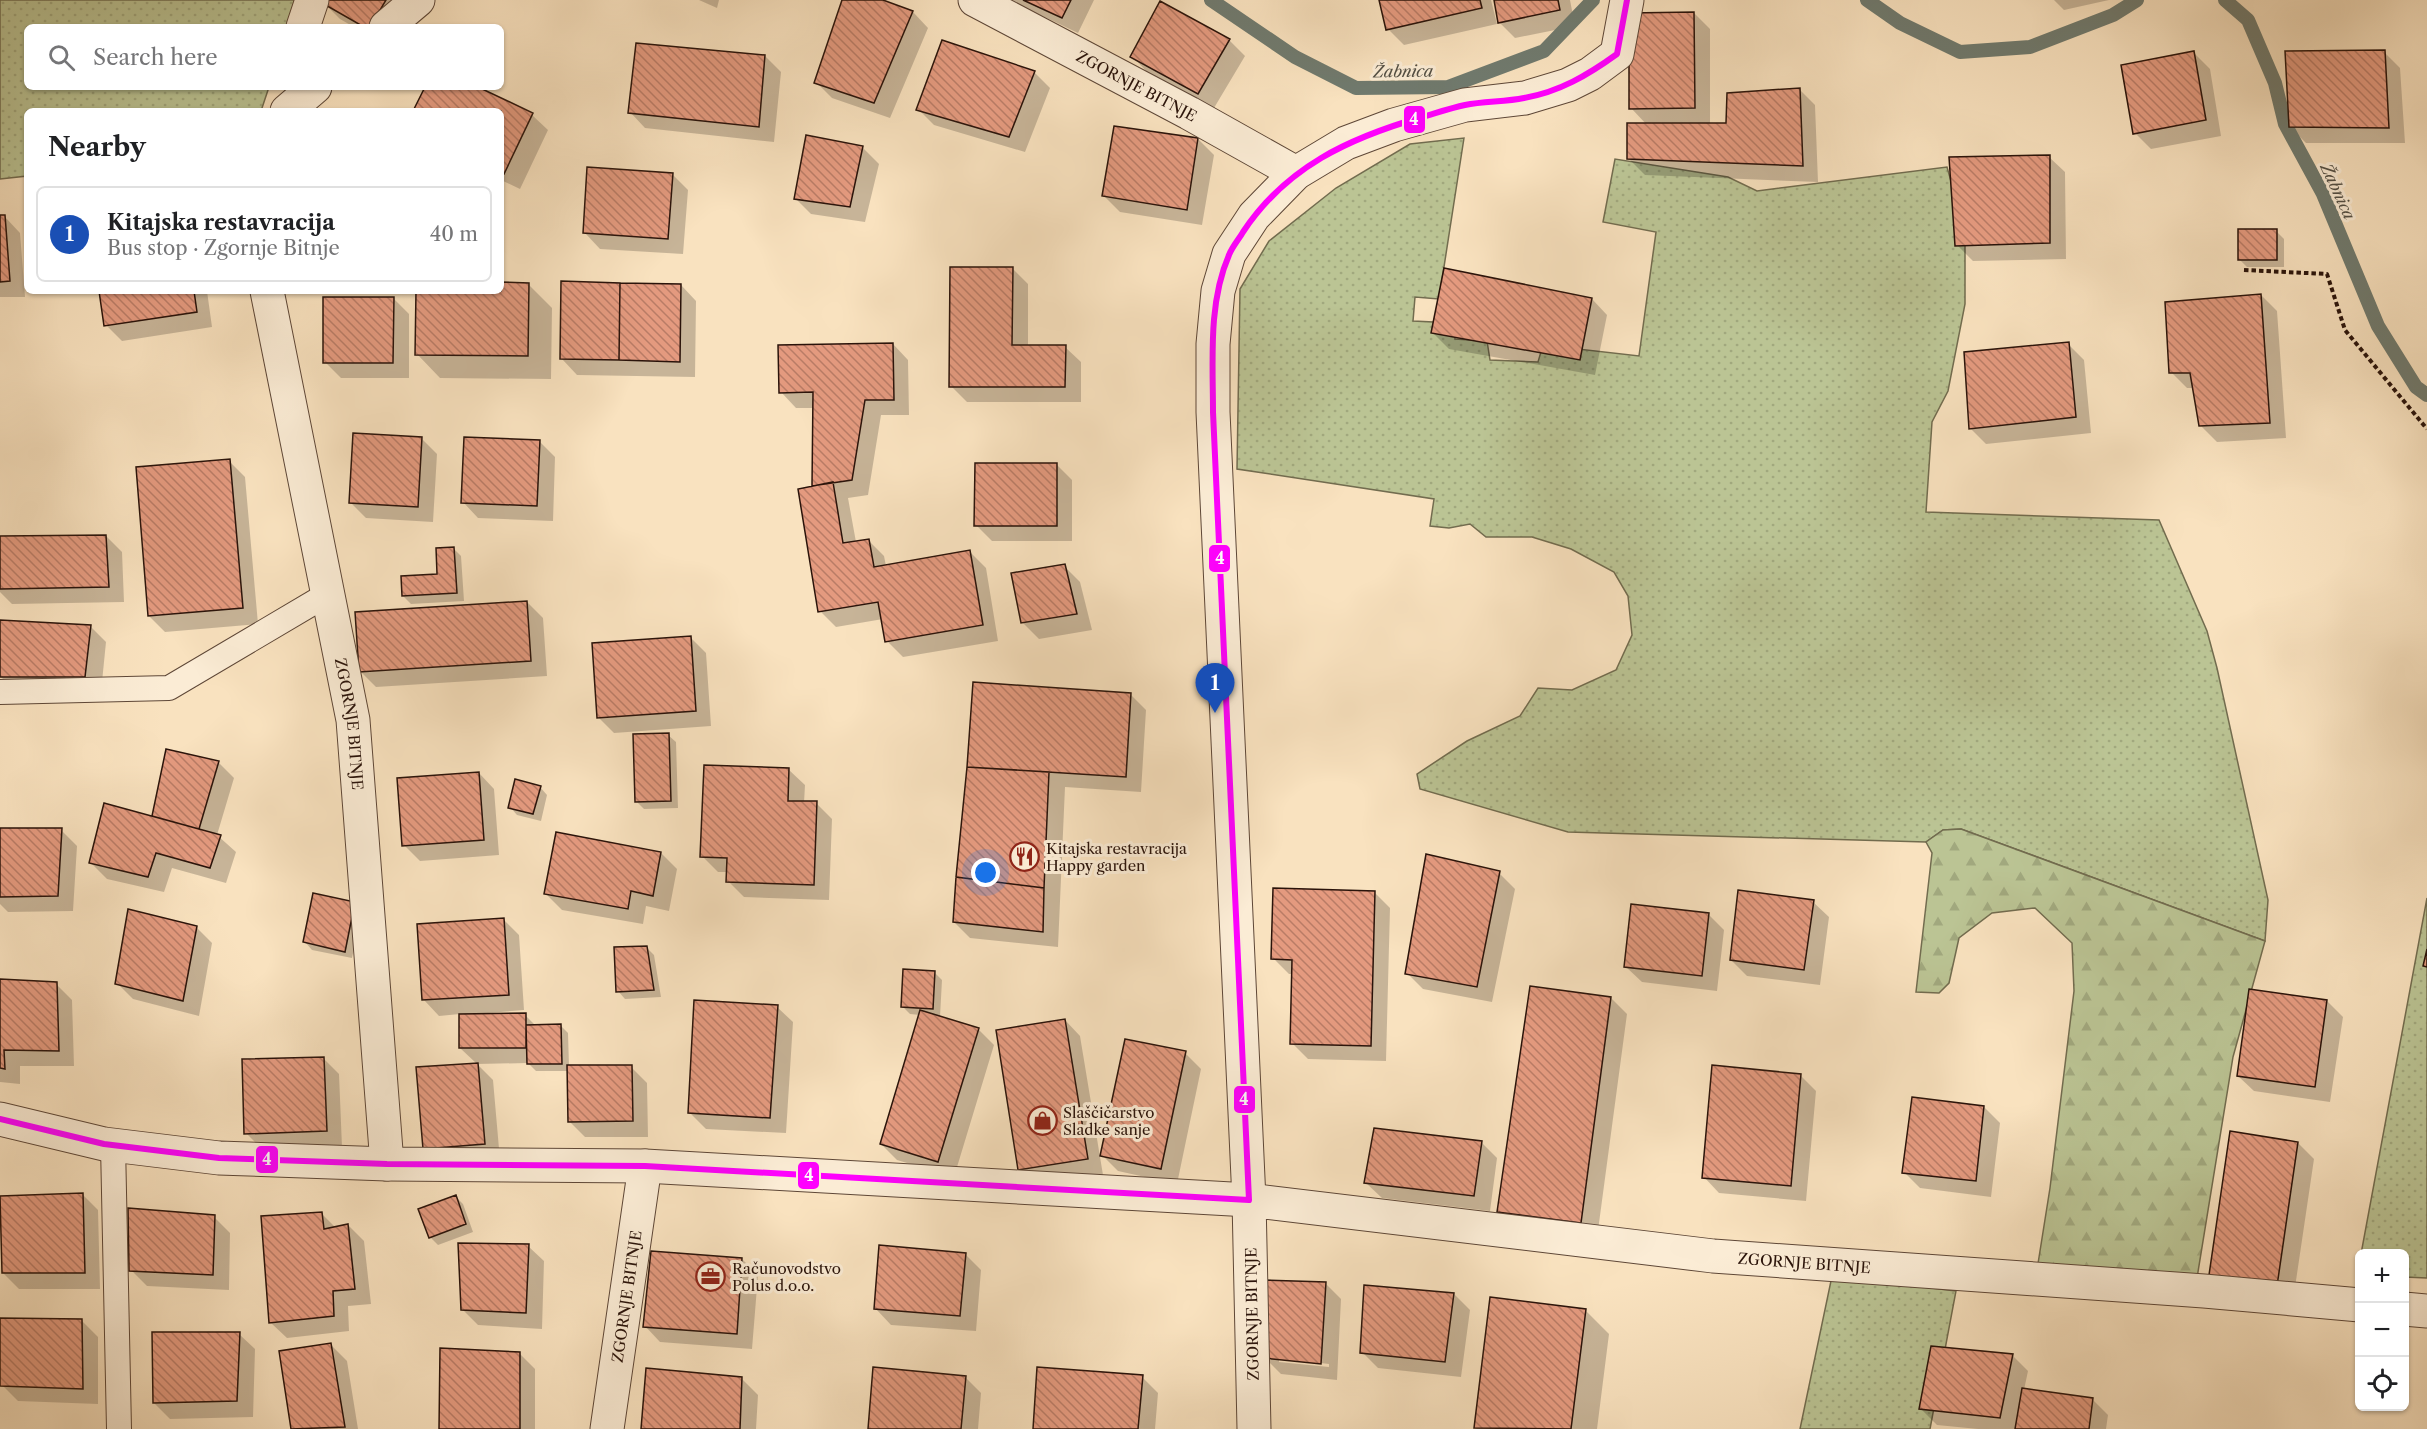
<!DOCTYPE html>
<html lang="en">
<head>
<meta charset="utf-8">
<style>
  body { margin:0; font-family:"Libre Caslon Text",serif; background:#f2f2f2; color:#202124 }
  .controls { position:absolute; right:18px; bottom:18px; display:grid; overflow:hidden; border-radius:9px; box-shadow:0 2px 4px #0004 }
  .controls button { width:54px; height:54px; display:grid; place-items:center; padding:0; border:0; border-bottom:2px solid #e0e0e0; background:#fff; color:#202124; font:30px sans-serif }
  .you { position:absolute; left:986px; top:873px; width:21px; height:21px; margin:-15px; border:4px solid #fff; border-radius:50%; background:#1a73e8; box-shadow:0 0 0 9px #1a73e833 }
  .badge { display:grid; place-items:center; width:39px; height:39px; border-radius:50%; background:#8f2418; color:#fff; font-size:20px; font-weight:700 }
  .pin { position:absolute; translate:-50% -50px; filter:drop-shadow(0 2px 3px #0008) }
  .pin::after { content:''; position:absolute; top:32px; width:21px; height:18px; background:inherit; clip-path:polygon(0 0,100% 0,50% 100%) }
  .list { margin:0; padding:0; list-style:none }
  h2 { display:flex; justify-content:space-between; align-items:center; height:78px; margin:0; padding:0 24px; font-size:26px }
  h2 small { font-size:20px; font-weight:400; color:#757577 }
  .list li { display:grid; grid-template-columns:39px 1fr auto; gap:18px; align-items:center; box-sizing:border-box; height:96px; margin:0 12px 12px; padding:0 12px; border:2px solid #e0e0e0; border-radius:9px }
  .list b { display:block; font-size:22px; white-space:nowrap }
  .list p { margin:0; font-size:20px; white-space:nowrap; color:#757577 }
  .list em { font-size:20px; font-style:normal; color:#757577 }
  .icon { flex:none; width:33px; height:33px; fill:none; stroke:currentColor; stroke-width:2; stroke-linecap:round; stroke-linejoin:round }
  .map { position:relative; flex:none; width:2427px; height:1429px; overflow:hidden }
  .search { position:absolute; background:#fff; box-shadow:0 2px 4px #0004; left:24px; top:24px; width:480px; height:66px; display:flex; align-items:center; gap:15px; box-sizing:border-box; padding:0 21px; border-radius:9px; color:#757577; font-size:22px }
  .panel { position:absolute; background:#fff; box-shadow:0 2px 4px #0004; left:24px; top:108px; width:480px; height:186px; border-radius:9px }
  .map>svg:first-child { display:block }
</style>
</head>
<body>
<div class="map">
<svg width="2427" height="1429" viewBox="0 0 2427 1429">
  <defs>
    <pattern id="grass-dots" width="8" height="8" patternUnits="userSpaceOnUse" patternTransform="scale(1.5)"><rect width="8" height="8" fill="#bbc494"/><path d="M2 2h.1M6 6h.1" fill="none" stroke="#a1a87e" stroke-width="1.8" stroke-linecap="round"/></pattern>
    <pattern id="forest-firs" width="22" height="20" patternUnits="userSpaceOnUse" patternTransform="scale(1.5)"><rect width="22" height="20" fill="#bbc494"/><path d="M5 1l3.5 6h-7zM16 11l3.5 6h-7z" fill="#a1a87e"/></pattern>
    <pattern id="building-back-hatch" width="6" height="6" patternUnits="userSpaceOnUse" patternTransform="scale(1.5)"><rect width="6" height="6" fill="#e49a7f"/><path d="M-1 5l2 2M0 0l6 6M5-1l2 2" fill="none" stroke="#b97c66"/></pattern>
  </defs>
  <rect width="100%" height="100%" fill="#f9e2bf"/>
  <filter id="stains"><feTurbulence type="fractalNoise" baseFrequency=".00333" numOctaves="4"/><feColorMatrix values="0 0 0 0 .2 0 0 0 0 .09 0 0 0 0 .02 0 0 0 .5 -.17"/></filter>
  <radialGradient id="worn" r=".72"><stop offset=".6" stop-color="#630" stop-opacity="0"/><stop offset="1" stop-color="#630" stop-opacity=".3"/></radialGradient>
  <!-- grass -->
  <path fill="url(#grass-dots)" stroke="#726c4f" stroke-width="1.5" d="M0,0H299L290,27H27V87H269L261,111H27V176L0,179Z
    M1464,138L1439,299L1415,297L1413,321L1454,323L1455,339L1487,341L1490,360L1538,362L1543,345L1639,356L1656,232L1603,222L1615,159L1728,177L1757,191L1947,167L1965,231V304L1948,391L1932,422L1926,512L2159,520L2207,631L2217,668L2268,900L2265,941L1961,829L1943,830L1926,842L1568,832L1420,789L1417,774L1467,741L1520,716L1538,688L1572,690L1616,670L1632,635L1628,596L1614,572L1571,549L1532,537H1486L1470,524L1449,528L1430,526L1434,499L1237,469L1240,289L1269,241L1336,188L1410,144Z
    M2427,898V1278L2405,1277L2404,1254H2361Z
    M1832,1276L1956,1291L1930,1429H1800Z"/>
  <!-- forest -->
  <path fill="url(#forest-firs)" stroke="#726c4f" stroke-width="1.5" d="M1961,829L2265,941L2233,1057L2197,1278L2037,1270L2050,1188L2074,991L2072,943L2035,908L1992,913L1959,938L1949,983L1939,993L1916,992L1932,853L1926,842L1943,830Z"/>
  <!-- shadow -->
  <path fill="#0003" fill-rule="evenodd" d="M326,0H411L395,27H354L340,19L324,3Z
    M699,0H719L717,8Z
    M844,0H878L913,12L928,28L890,118L832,98L816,82Z
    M1009,0H1094L1078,33Z
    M1381,0H1491L1497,24L1404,45L1388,29Z
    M1495,0H1570L1575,26L1515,38L1499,22Z
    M2054,0H2109L2064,10Z
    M1694,13L1710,29V125H1727L1799,89L1815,105L1818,182L1645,175L1629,159L1647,125L1631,108Z
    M1229,40L1245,56L1214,108L1147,72L1132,56Z
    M2384,52L2400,68L2405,143H2306L2290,127Z
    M2194,53L2210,69L2221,136L2151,149L2135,133Z
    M765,56L781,72L774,142L645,128L630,112Z
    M1034,72L1050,88L1025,152L934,125L918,109Z
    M427,87H474L532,115L548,130L520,189L501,180V111H415Z
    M807,136L863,148L879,164L865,222L811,214L795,198Z
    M1198,139L1214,155L1202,225L1120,212L1104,196Z
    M2049,157L2065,172L2066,259L1973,261L1957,245Z
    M672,174L688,190L683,254L600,249L585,233Z
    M0,217H5L20,233L25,297H0Z
    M2276,231L2284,239V267H2247L2240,260Z
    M1012,268L1028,284V346L1065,347L1081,362V402H967L951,386Z
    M501,284H528L552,308L551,379L440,378L417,354L418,291H501Z
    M681,285L696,301L695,377L577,375L562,359Z
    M101,291H207L212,327L122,341L106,325Z
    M2261,295L2277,311L2286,438L2217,442L2201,426L2194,388H2187L2171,372Z
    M393,298L409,314V378H341L325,362Z
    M1592,299L1607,315L1595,375L1449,349L1433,333Z
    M893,344L908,360L909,415H881L868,495L848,498L856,542L868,540L884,556L886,566L970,552L986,568L998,641L903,657L887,641L883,619L836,627L820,611L814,487V408H796L781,392Z
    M2068,344L2084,360L2091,433L1986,444L1970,428Z
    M421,438L437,454L433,522L366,518L350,502Z
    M539,441L555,457L553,521L478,518L463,502Z
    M229,461L245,477L258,624L165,632L149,616Z
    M1056,464L1072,480V541H992L976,525Z
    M106,536L122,552L124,602L12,604L0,592V538Z
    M453,548L461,556L464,601L411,604L403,596L439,575Z
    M1064,566L1080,582L1092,630L1039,639L1023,623L1013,575Z
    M527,602L543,618L547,676L376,687L360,671Z
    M90,626L106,642L101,692H16L0,676Z
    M690,637L706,653L711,726L614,733L598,717Z
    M974,684L1130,694L1146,710L1141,792L1065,787L1058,947L970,938L954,922Z
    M668,735L676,742L678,808L644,809L636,801Z
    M167,751L218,762L234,778L217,835L236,852L226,883L172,868L164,892L107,879L91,863L153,817Z
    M789,770L805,785L804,803H816L832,819L829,900L744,897L728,881V872H718L702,856Z
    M479,773L494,789L499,855L420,861L404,845Z
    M540,787L547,795L541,821L517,815L510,807Z
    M0,829L61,830L77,846L73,911L8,912L0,904Z
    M661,853L677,869L669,911L646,906L643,924L562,910L546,894Z
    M1499,873L1515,889L1492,1002L1423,989L1407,973Z
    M1374,892L1390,908L1386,1061L1308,1059L1292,1043L1294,974H1289L1273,958Z
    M1813,902L1829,917L1820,985L1747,976L1731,960Z
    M362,911L352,958L312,950L305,942Z
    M1708,914L1724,930L1717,991L1642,982L1626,967Z
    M503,919L519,935L524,1010L488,1013V1015H525L536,1026L560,1025L568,1033L569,1066L631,1067L647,1083L648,1137H585L569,1121V1071H536L528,1063L477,1064L493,1080L500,1160L424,1148L477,1064L460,1048V1014L439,1016L424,1000Z
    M196,927L212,943L199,1016L133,999L117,983Z
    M647,948L654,955L661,997L625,999L618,991Z
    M935,973L942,980L940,1017L978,1029L994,1045L954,1177L897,1160L881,1144L920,1015L910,1014L902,1006Z
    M0,981L56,984L72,1000L74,1066H20V1084L0,1082Z
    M1611,998L1627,1014L1597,1238L1515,1228L1499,1212Z
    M2327,1001L2343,1017L2330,1102L2254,1091L2238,1076Z
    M777,1007L793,1022L786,1133L706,1129L690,1113Z
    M1065,1020L1080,1036L1103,1175L1035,1186L1019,1170Z
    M1185,1053L1201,1069L1177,1184L1118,1171L1102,1155Z
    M323,1058L339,1074L342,1147L262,1149L246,1133Z
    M1800,1075L1816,1091L1806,1201L1719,1193L1704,1177Z
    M1984,1107L2000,1123L1991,1197L1920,1188L1904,1172Z
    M1481,1142L1497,1158L1490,1211L1382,1198L1366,1183Z
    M2298,1143L2314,1159L2293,1301L2226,1291Z
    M82,1194L98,1210L100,1289H19L3,1273L0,1198Z
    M456,1197L463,1204L473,1232L438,1245L430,1237Z
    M321,1213L336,1228L348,1225L364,1241L371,1304L348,1306L349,1331L287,1338L271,1323Z
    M214,1217L230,1233L229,1290L147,1286L131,1270Z
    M528,1246L544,1261L542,1329L478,1325L462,1309Z
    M965,1254L981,1270L976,1331L891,1325L876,1309Z
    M742,1259L758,1275L752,1349L660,1342L645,1326Z
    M1325,1283L1341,1299L1337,1380L1281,1374L1265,1358ZM1279,1358L1329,1364V1367L1279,1362Z
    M1454,1294L1470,1310L1461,1377L1378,1368L1362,1352Z
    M1585,1310L1609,1334L1597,1429H1477L1475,1427Z
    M82,1321L98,1337V1404L18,1401L2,1385Z
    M239,1334L255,1349L253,1417L170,1419L154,1403Z
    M331,1345L347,1361L358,1429H292L280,1353Z
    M519,1353L535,1369V1429H441Z
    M2012,1355L2028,1371L2024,1390L2092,1399L2108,1415L2106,1429H1978L1937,1425L1921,1409Z
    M965,1377L981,1393L978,1429H869Z
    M1142,1377L1158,1393L1155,1429H1034Z
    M742,1379L758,1395L756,1429H642Z"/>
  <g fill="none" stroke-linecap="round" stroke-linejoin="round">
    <!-- stream -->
    <path stroke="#707a6e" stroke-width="14" d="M1211,0L1295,57L1356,88L1448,87L1544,51L1593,0
      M1867,0L1900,23L1960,52L2030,47L2113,15L2137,0
      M2225,0L2248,20L2275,83L2285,124L2323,194L2378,326L2416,387L2427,395"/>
  </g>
  <!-- building -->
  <path fill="url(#building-back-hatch)" stroke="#2a130a" stroke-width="1.5" d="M324,0H386L370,27H364L322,3Z
    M842,0H883L913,11L874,103L814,83Z
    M1023,0H1071L1062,18Z
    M1379,0H1480L1482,8L1386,30Z
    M1494,0H1558L1560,10L1498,23Z
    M1160,1L1230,39L1198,94L1130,57Z
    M1694,12L1695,108L1629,109V13Z
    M942,40L1035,71L1009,137L916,110Z
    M636,43L765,55L759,127L628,113Z
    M2385,50L2389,128L2289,127L2285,51Z
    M2194,51L2206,120L2133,134L2121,65Z
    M425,87H478L533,113L504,174L501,173V111H413Z
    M1800,88L1803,166L1627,159V123H1726L1727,93Z
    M1114,126L1198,138L1187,210L1102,196Z
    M806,135L863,146L850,207L794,199Z
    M2050,155V243L1955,246L1949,157Z
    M587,167L673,173L668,239L583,233Z
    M0,215H5L10,281L0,282Z
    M2238,229H2277V260H2238Z
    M950,267H1013L1012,345H1066L1065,387H949Z
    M1444,268L1592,298L1580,360L1431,333Z
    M561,281L620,283L619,360L560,359Z
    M501,282L529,283L528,356L415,355L416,291H501Z
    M620,283L681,284L680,362L619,360Z
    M99,291H194L197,312L104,326Z
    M2261,294L2270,423L2199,426L2190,373H2169L2165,302Z
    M323,297H394L393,363H323Z
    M2069,342L2076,417L1969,429L1964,352Z
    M893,343L894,400H865L852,480L812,486L813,392L779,393L778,345Z
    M353,433L422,437L418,507L349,503Z
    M464,437L540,440L537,506L461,503Z
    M230,459L243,608L148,616L136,467Z
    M975,463H1057V526H974Z
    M833,482L843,543L869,539L874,567L970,550L983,625L885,642L878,602L818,612L798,489Z
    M106,535L109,587L0,589V536Z
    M454,547L457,593L402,596L401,576L437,574L436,548Z
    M1065,564L1077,614L1021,623L1011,573Z
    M527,601L531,661L359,672L355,612Z
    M0,620L91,625L85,677H0Z
    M691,636L696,711L597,718L592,643Z
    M973,682L1131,693L1126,777L967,767Z
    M669,733L671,801L635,802L633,734Z
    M166,749L219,761L199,829L152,816Z
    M704,765L789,768L788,801H817L814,885L726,882L727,858L700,857Z
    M967,767L1049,772L1044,888L956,877Z
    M479,772L484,840L402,846L397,778Z
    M515,779L541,786L533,814L508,808Z
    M104,803L221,835L210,868L156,853L148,877L89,863Z
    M0,828H62L58,896L0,897Z
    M556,832L661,852L653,896L631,891L628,909L544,894Z
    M1426,854L1500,871L1477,987L1405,974Z
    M956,877L1044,888L1043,932L953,922Z
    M1273,888L1375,891L1371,1046L1290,1044L1292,960L1271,959Z
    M1738,890L1814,900L1804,970L1730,960Z
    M313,893L355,902L345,952L303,942Z
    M1631,904L1709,913L1702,976L1624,967Z
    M128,909L197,926L183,1001L115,984Z
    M504,918L509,995L422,1000L417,924Z
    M647,946L654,990L616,992L614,947Z
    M2427,949V967L2423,966Z
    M903,969L935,971L933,1009L901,1007Z
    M0,979L57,982L59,1051L4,1050L5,1069L0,1068Z
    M1530,986L1611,997L1581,1223L1497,1212Z
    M2249,989L2327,1000L2315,1087L2237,1076Z
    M694,1000L778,1005L770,1118L688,1113Z
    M920,1010L979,1028L938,1162L880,1144Z
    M526,1013V1048H459V1014Z
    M1065,1019L1088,1159L1018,1170L996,1030Z
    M561,1024L562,1064H527L526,1025Z
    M1125,1039L1186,1051L1161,1169L1100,1156Z
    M324,1057L327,1131L244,1134L242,1059Z
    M478,1063L485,1144L423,1149L416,1067Z
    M567,1065H632L633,1121L568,1122Z
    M1712,1065L1801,1074L1791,1186L1702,1178Z
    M1912,1097L1984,1106L1976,1181L1902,1173Z
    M1374,1128L1482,1141L1474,1196L1364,1183Z
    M2230,1131L2298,1142L2277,1286L2209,1275Z
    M83,1193L85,1273H2L0,1196Z
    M456,1195L466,1224L429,1238L418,1209Z
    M128,1208L215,1215L213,1275L129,1271Z
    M322,1212L324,1229L348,1224L355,1289L333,1291L334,1316L269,1323L261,1216Z
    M458,1243L529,1244L526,1313L461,1310Z
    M879,1245L966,1253L960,1316L874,1309Z
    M651,1251L742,1258L737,1334L643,1327Z
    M1264,1280L1326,1282L1321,1364L1264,1358Z
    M1364,1285L1454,1293L1445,1362L1360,1353Z
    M1490,1297L1586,1309L1571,1429L1474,1428Z
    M0,1318L82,1319L83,1389L0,1386Z
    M152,1332H240L237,1401L153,1403Z
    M331,1343L345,1427L291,1429L279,1351Z
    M1931,1346L2013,1354L2000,1418L1919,1409Z
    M440,1348L520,1352V1429H439Z
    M873,1367L966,1376L961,1429H868Z
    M1037,1367L1143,1375L1138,1429H1033Z
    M646,1368L742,1377L740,1429H641Z
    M2022,1388L2093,1398L2089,1429H2015Z"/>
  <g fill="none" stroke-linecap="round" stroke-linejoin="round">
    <defs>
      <path id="service" d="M0,692L169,688L328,594
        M113,1145L119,1429"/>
      <g id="minor">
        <path id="s1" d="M975,0L1189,113L1296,173"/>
        <path d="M303,27L312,0"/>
        <path d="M386,27L418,0"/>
        <path d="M287,111L315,87"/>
        <path id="s2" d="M267,291L353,720L387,1164"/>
        <path d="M0,1119L104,1144L219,1158L387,1164L645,1166L1249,1200L1213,412V344L1218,291L1229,254L1254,216L1296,173L1346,143L1394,125L1465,105L1525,98L1568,85L1590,74L1617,54L1627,0"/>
        <path d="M2404,1309L2427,1311"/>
        <path id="s3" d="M607,1429L645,1166"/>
        <path id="s4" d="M1254,1429L1249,1200L1713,1256L2204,1291L2360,1305"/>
      </g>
    </defs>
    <!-- service casing -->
    <use href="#service" stroke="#5e4737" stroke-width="26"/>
    <!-- minor casing -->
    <use href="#minor" stroke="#5e4737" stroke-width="35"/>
    <!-- path -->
    <path stroke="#2a130a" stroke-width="4" stroke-dasharray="4.5 3" stroke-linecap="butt" d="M2244,270L2327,274L2345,330L2427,429"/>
    <!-- service -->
    <use href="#service" stroke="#fbecd5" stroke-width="24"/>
    <!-- minor -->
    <use href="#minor" stroke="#fbecd5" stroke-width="33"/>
    <defs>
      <path id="bus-1" d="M0,1119L104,1144L219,1158L387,1164L645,1166L1249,1200L1213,412C1213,361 1208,303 1229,255C1232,247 1239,239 1243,232C1286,167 1349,138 1422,117C1436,113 1451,108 1465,105C1484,101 1505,102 1524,98C1559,92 1588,75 1617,54L1627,0"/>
    </defs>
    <!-- bus-1 casing -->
    <use href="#bus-1" stroke="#fbecd5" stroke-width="10"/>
    <!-- bus-1 -->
    <use href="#bus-1" stroke="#f0f" stroke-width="6"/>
  </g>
  <!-- icons -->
  <defs>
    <symbol id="restaurant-ring" viewBox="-11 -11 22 22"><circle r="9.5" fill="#fbecd5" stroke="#8f2418" stroke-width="1.5"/><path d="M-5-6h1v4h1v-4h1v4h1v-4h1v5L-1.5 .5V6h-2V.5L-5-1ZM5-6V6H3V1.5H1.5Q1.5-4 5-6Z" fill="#8f2418"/></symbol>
    <symbol id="shop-ring" viewBox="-11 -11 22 22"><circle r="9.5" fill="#fbecd5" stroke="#8f2418" stroke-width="1.5"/><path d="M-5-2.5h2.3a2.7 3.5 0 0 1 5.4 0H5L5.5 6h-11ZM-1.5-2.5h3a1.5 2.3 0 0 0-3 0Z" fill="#8f2418"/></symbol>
    <symbol id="office-ring" viewBox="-11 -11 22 22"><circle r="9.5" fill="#fbecd5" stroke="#8f2418" stroke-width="1.5"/><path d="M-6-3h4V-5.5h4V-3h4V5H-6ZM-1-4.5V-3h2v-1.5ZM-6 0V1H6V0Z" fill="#8f2418"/></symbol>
  </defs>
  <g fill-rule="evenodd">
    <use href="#restaurant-ring" x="1008" y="840" width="33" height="33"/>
    <use href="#shop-ring" x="1026" y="1104" width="33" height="33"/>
    <use href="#office-ring" x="694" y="1260" width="33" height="33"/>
  </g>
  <g text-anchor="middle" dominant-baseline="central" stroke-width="6" stroke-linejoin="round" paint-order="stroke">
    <!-- street labels -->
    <g font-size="15" fill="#2a130a" stroke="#fbecd5">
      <text stroke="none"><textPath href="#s1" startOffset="183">ZGORNJE BITNJE</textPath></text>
      <text stroke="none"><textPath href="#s2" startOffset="441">ZGORNJE BITNJE</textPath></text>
      <text stroke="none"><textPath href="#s4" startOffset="788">ZGORNJE BITNJE</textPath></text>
      <text stroke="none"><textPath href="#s3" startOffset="134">ZGORNJE BITNJE</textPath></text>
      <text transform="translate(1252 1314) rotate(-91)">ZGORNJE BITNJE</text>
    </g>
    <!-- poi labels -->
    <g font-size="15" fill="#2a130a" stroke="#fbecd5" text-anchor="start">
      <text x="1046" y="848">Kitajska restavracija<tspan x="1046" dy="17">Happy garden</tspan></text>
      <text x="1063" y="1112">Slaščičarstvo<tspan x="1063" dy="17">Sladke sanje</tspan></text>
      <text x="732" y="1268">Računovodstvo<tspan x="732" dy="17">Polus d.o.o.</tspan></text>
    </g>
    <!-- water labels -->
    <g font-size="16" font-style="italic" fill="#534f44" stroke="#fbecd5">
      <text transform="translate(1403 71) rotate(-1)">Žabnica</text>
      <text transform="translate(2338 191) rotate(65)">Žabnica</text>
    </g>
  </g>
  <g stroke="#fbecd5" stroke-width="2">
    <rect x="1403" y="105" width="23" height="29" rx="6" fill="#f0f"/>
    <rect x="1208" y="544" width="23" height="29" rx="6" fill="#f0f"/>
    <rect x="1233" y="1085" width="23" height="29" rx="6" fill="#f0f"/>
    <rect x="255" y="1145" width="24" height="29" rx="6" fill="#f0f"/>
    <rect x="797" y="1161" width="23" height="29" rx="6" fill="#f0f"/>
  </g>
  <g font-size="16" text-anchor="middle" font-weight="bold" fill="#fff">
    <text x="1414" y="125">4</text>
    <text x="1220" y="564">4</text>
    <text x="1244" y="1105">4</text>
    <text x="267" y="1165">4</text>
    <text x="809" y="1181">4</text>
  </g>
  <rect width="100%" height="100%" filter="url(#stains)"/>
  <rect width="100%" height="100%" fill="url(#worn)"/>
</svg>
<div class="controls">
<button>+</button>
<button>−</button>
<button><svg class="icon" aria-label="locate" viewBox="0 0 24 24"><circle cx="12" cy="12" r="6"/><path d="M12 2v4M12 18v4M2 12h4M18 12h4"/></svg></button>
</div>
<div class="you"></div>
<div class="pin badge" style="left:1215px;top:713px;background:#1a4fb4">1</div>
<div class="search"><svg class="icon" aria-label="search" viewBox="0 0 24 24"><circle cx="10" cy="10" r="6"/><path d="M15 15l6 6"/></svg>Search here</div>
<section class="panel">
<h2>Nearby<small></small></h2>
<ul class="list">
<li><span class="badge" style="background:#1a4fb4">1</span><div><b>Kitajska restavracija</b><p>Bus stop · Zgornje Bitnje</p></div><em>40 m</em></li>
</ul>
</section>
</div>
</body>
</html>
